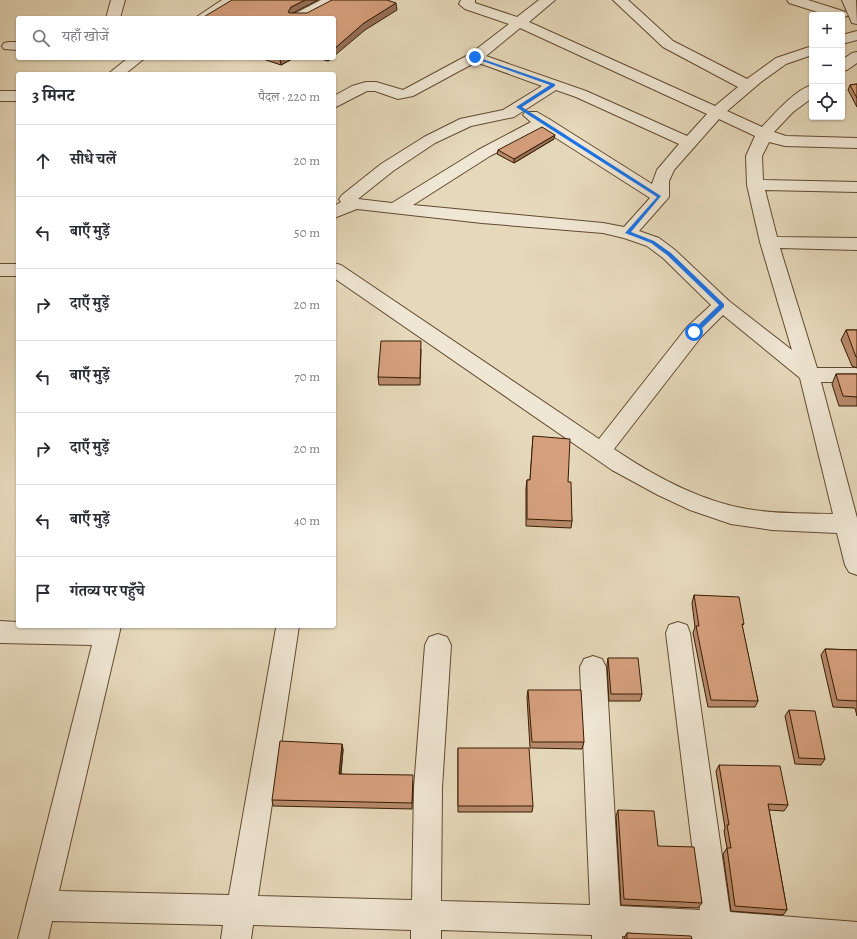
<!DOCTYPE html>
<html lang="hi">
<head>
<meta charset="utf-8">
<style>
  body { margin:0; font-family:Alegreya,"Noto Serif Devanagari",serif; background:#f2f2f3; color:#2b2b33 }
  .controls { position:absolute; right:12px; top:12px; display:grid; overflow:hidden; border-radius:4px; box-shadow:0 1px 3px #0004 }
  .controls button { width:36px; height:36px; display:grid; place-items:center; padding:0; border:0; border-bottom:1px solid #e1e1e2; background:#fff; color:#2b2b33; font:20px sans-serif }
  .stop { position:absolute; width:12px; height:12px; margin:-9px; border:3px solid #1a73e8; border-radius:50%; background:#fff }
  .stop.end { background:#1a73e8; border-color:#fff; box-shadow:0 1px 4px #0008 }
  .list { margin:0; padding:0; list-style:none }
  h2 { display:flex; justify-content:space-between; align-items:center; height:52px; margin:0; padding:0 16px; font-size:17px }
  h2 small { font-size:13px; font-weight:400; color:#7c7c81 }
  .list li { display:grid; grid-template-columns:26px 1fr auto; gap:12px; align-items:center; box-sizing:border-box; height:72px; padding:0 16px; border-top:1px solid #e1e1e2 }
  .list b { display:block; font-size:15px; white-space:nowrap }
  .list em { font-size:13px; font-style:normal; color:#7c7c81 }
  .icon { flex:none; width:22px; height:22px; fill:none; stroke:currentColor; stroke-width:2; stroke-linecap:round; stroke-linejoin:round }
  .map { position:relative; flex:none; width:857px; height:939px; overflow:hidden }
  .search { position:absolute; background:#fff; box-shadow:0 1px 3px #0004; left:16px; top:16px; width:320px; height:44px; display:flex; align-items:center; gap:10px; box-sizing:border-box; padding:0 14px; border-radius:4px; color:#7c7c81; font-size:15px }
  .panel { position:absolute; background:#fff; box-shadow:0 1px 3px #0004; left:16px; top:72px; width:320px; height:556px; border-radius:4px }
  .map>svg:first-child { display:block }
</style>
</head>
<body>
<div class="map">
<svg width="857" height="939" viewBox="0 0 857 939">
  <rect width="100%" height="100%" fill="#e6d9bb"/>
  <filter id="stains"><feTurbulence type="fractalNoise" baseFrequency=".005" numOctaves="4"/><feColorMatrix values="0 0 0 0 .2 0 0 0 0 .09 0 0 0 0 .02 0 0 0 .5 -.17"/></filter>
  <radialGradient id="worn" r=".72"><stop offset=".6" stop-color="#630" stop-opacity="0"/><stop offset="1" stop-color="#630" stop-opacity=".3"/></radialGradient>
  <g fill="none" stroke-linecap="round" stroke-linejoin="round">
    <defs>
      <path id="minor" d="M111,0H125L120,18H106Z
        M222,0H239L212,18H195Z
        M321,0H338L336,3L307,18H290L292,15Z
        M461,0H475V3L517,17L539,0H555L529,22L715,106L738,87L663,47L613,0H628L673,41L747,79L776,58L812,46V55L786,64L761,82L727,111L762,127C774,114 795,90 812,85V98L793,112L774,132L786,136L857,138V148L785,146L769,142L762,156L763,180L857,182V192L765,190L777,237L857,238V250L780,248L817,368H857V382H821L857,518V575L849,572L845,565L837,533L772,530L731,524L690,510L658,495L612,470L334,278V263L341,265L599,439L687,327L711,305L663,258L647,246L624,238L603,233L482,223L357,209L334,218V206L341,202L339,199L342,195L381,164L424,137L460,119L503,110L542,86L476,62L413,96L398,99L375,91H367L334,108V96L352,86L366,82H376L403,90L470,54L509,24L465,9L459,4ZM520,28L707,114L687,136L586,91L486,56ZM556,90L576,97L679,144L657,170L652,184L549,119L537,112H525L523,115L531,122L478,150L392,203L358,199L393,171L435,143L471,126L514,117ZM719,119L755,136L746,156L747,185L760,242L792,350L729,301L675,250L659,238L639,231L669,197V181L674,170ZM542,129L650,198L624,227L603,223L413,205L490,156ZM723,315L800,378L833,514C804,513 775,514 747,509C700,501 654,476 614,449L701,337Z
        M787,0H808L846,12L848,15L842,19V15H827L789,3Z
        M842,0H856L857,24L852,23Z
        M857,31V40L842,44V35Z
        M9,42H18V50L4,49L2,46L4,43Z
        M857,52V63L847,70L842,71V60L852,53Z
        M128,58H145L125,74H108Z
        M0,91H18V101H0Z
        M0,264H18V276H0Z
        M0,621L18,622V626H121L59,891L229,895L276,628L277,626H299L258,896L412,900L414,788L425,645L429,637L438,634L447,637L451,645L442,788L441,901L590,905L580,667L584,659L593,656L602,659L606,667L620,906L700,910L666,633L669,625L678,622L687,625L690,633L730,912L857,922V939H679L622,936V939H592V935L441,930V939H411V930L253,925L251,939H221L223,925L52,921L48,939H18L92,645L0,643Z"/>
    </defs>
    <!-- minor casing -->
    <use href="#minor" stroke="#624b31" stroke-width="2"/>
    <!-- minor -->
    <use href="#minor" fill="#efe6d3" fill-rule="evenodd"/>
  </g>
  <!-- wall -->
  <path fill="#b88a6c" stroke="#361c03" d="M260,58H294L281,65Z
    M317,58H332L328,61Z
    M857,84V107L848,90L850,85Z
    M554,139L514,163L497,154L498,150Z
    M846,330H857V368L852,366L841,340Z
    M421,349L420,385H379L378,377Z
    M836,374H857V406H839L832,384Z
    M533,436L568,482L572,521L571,528L526,526V488L527,480H530Z
    M694,595L744,624L742,626L758,701L755,707H708L693,633L695,627L692,603Z
    M825,649L857,650V716L855,708L833,707L821,655Z
    M608,658L642,694L640,701H609L607,665Z
    M528,690L584,742L582,749L530,748L527,697Z
    M789,710L825,759L821,765L795,764L785,716Z
    M342,744L343,750L341,774L413,781L412,809L273,806L272,800Z
    M458,748L533,806L532,812H458Z
    M719,765L788,805L784,811L769,810L787,910L783,915L731,911L723,854L727,848L724,831L725,828L716,771Z
    M618,810L658,846L702,903L698,908L621,905L616,816Z
    M627,933L692,939H624V938Z"/>
  <!-- shaded-wall -->
  <path fill="#967058" stroke="#361c03" d="M305,0H318L291,14L288,18V12L291,7Z
    M396,3L397,10L365,30L334,56V49L364,23Z
    M281,58H294L281,65L280,59Z
    M328,58H332L328,61Z
    M555,135L554,139L514,163V159Z
    M342,744L343,750L340,780L339,774Z"/>
  <!-- building -->
  <path fill="#d6a07e" stroke="#361c03" d="M232,0H305L291,7L288,12L289,13H307L332,0H387L396,3L364,23L334,49V18H202Z
    M857,84V98L850,85Z
    M542,127L555,135L514,159L498,150Z
    M846,330H857V357H856Z
    M381,341H421L420,378L378,377Z
    M836,374H857V397L843,396Z
    M533,436L570,439L568,482H571L572,521L527,519V480H530Z
    M694,595L739,597L744,624H742L758,701L711,700L696,626H699Z
    M825,649L857,650V701L837,700Z
    M608,658H638L642,694H611Z
    M528,690H581L584,742H532Z
    M789,710L815,711L825,759L799,758Z
    M280,741L342,744L339,774L413,775L412,803L272,800Z
    M458,748H529L533,806H458Z
    M719,765L780,766L788,805L768,804L787,910L735,906L727,848H731L727,825H729Z
    M618,810L654,811L658,846L694,847L702,903L624,899Z
    M627,933L691,936L692,939H627Z"/>
  <!-- route -->
  <path fill="#1a73e8" d="M474,56L555,84V86L522,107L661,196L631,232L654,241L671,253L724,304V307L696,334L691,332L719,305L667,255L651,243L625,233L657,197L516,107L550,85L474,58Z"/>
  <rect width="100%" height="100%" filter="url(#stains)"/>
  <rect width="100%" height="100%" fill="url(#worn)"/>
</svg>
<div class="controls">
<button>+</button>
<button>−</button>
<button><svg class="icon" aria-label="locate" viewBox="0 0 24 24"><circle cx="12" cy="12" r="6"/><path d="M12 2v4M12 18v4M2 12h4M18 12h4"/></svg></button>
</div>
<div class="stop" style="left:694px;top:332px"></div>
<div class="stop end" style="left:475px;top:57px"></div>
<div class="search"><svg class="icon" aria-label="search" viewBox="0 0 24 24"><circle cx="10" cy="10" r="6"/><path d="M15 15l6 6"/></svg>यहाँ खोजें</div>
<section class="panel">
<h2>3 मिनट<small>पैदल · 220 m</small></h2>
<ul class="list">
<li><svg class="icon" aria-label="ahead" viewBox="0 0 24 24"><path d="M12 20V5M6 11l6-6 6 6"/></svg><div><b>सीधे चलें</b></div><em>20 m</em></li>
<li><svg class="icon" aria-label="left" viewBox="0 0 24 24"><path d="M17 20v-9H6M10 6l-5 5 5 5"/></svg><div><b>बाएँ मुड़ें</b></div><em>50 m</em></li>
<li><svg class="icon" aria-label="right" viewBox="0 0 24 24"><path d="M7 20v-9h11M14 6l5 5-5 5"/></svg><div><b>दाएँ मुड़ें</b></div><em>20 m</em></li>
<li><svg class="icon" aria-label="left" viewBox="0 0 24 24"><path d="M17 20v-9H6M10 6l-5 5 5 5"/></svg><div><b>बाएँ मुड़ें</b></div><em>70 m</em></li>
<li><svg class="icon" aria-label="right" viewBox="0 0 24 24"><path d="M7 20v-9h11M14 6l5 5-5 5"/></svg><div><b>दाएँ मुड़ें</b></div><em>20 m</em></li>
<li><svg class="icon" aria-label="left" viewBox="0 0 24 24"><path d="M17 20v-9H6M10 6l-5 5 5 5"/></svg><div><b>बाएँ मुड़ें</b></div><em>40 m</em></li>
<li><svg class="icon" aria-label="arrive" viewBox="0 0 24 24"><path d="M6 21V4h12l-3 4 3 4H6"/></svg><div><b>गंतव्य पर पहुँचे</b></div></li>
</ul>
</section>
</div>
</body>
</html>
